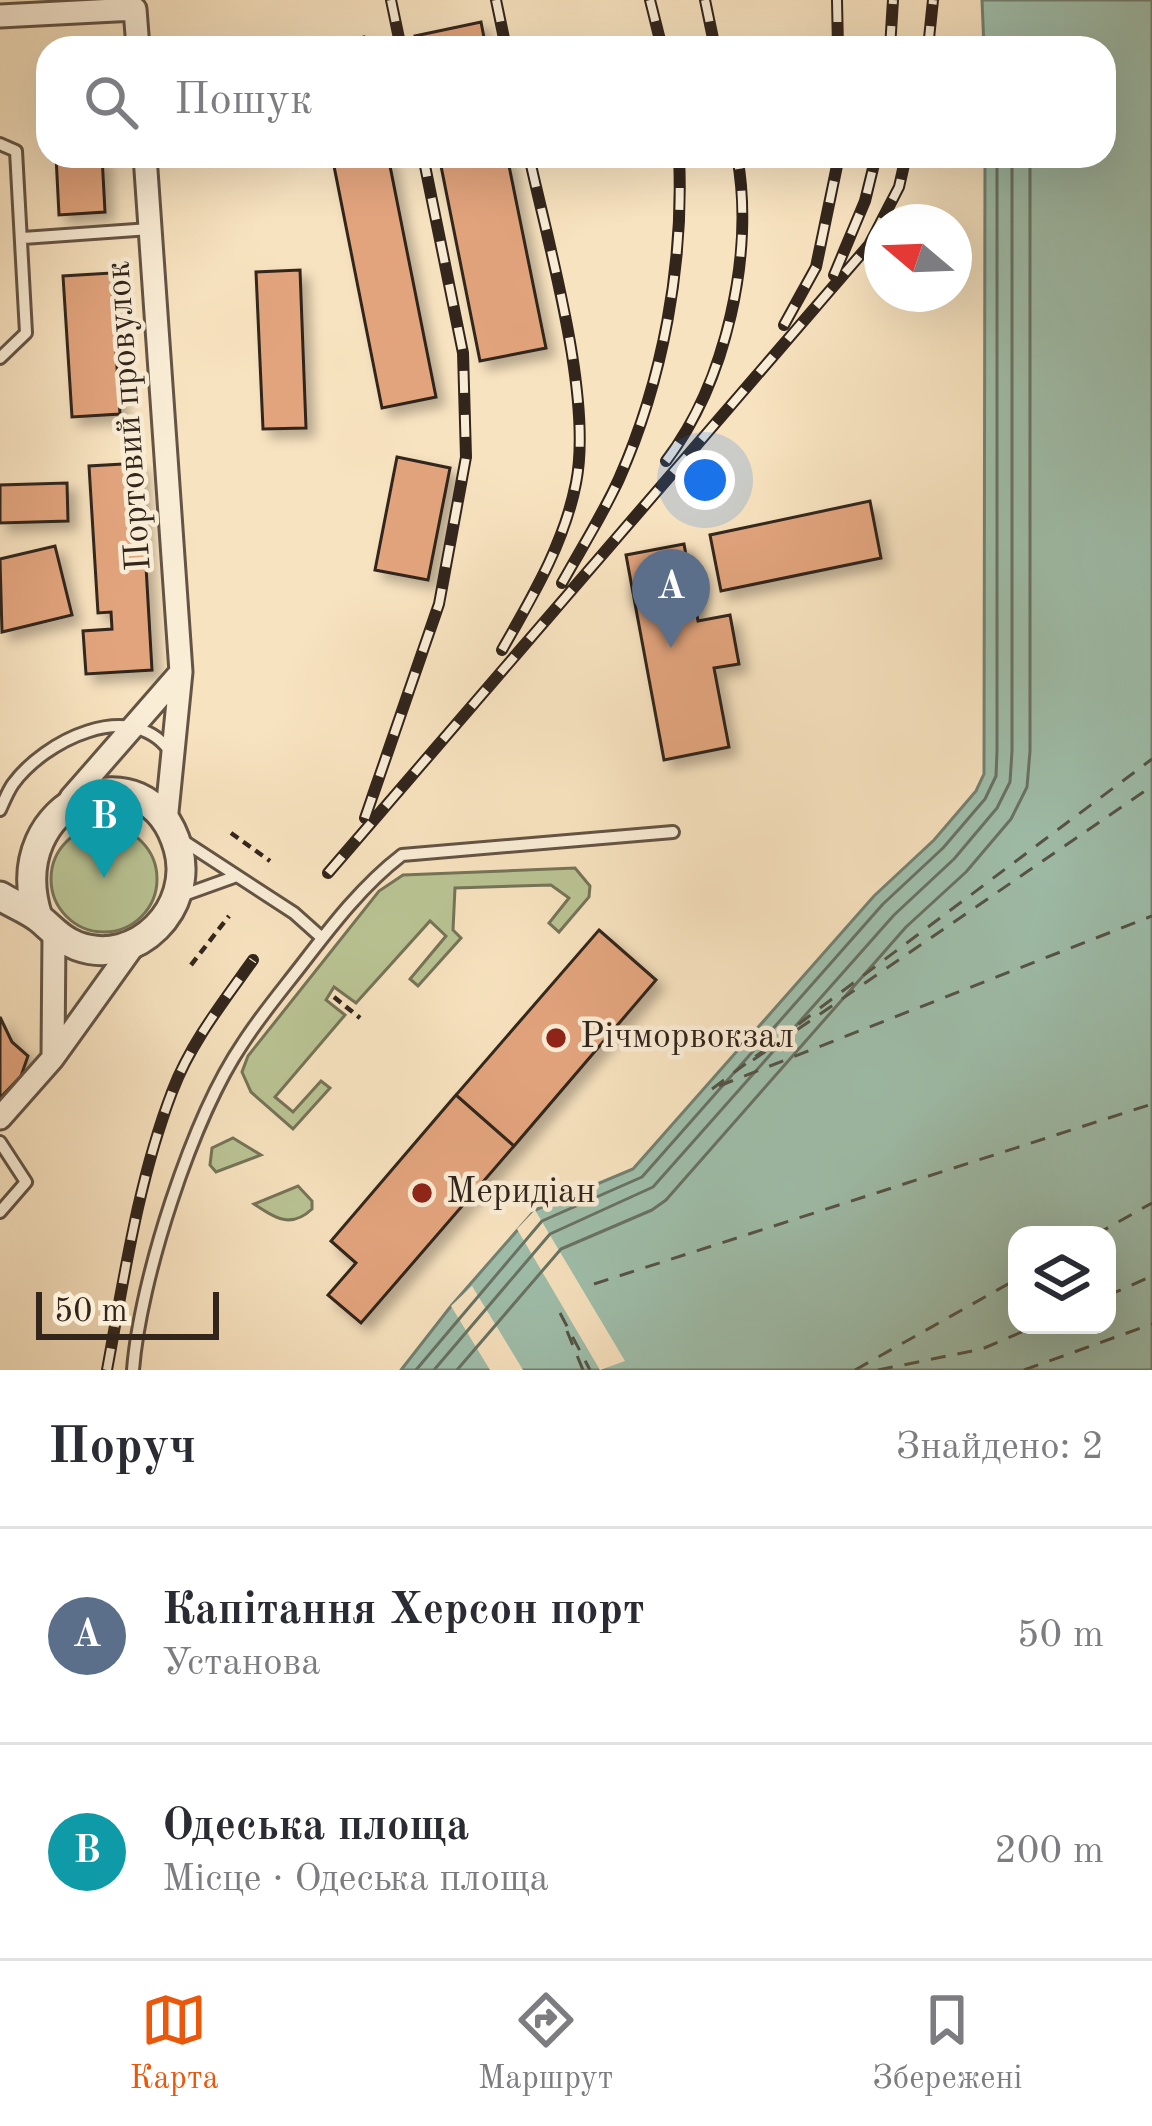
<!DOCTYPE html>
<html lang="uk">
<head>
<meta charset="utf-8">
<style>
  body { margin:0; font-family:"Old Standard TT",serif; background:#f2f2f3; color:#2b2b33 }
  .controls { position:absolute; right:36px; bottom:36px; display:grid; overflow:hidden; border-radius:24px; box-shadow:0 12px 48px #0002 }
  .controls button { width:108px; height:108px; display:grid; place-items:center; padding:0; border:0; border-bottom:3px solid #e1e1e2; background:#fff; color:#2b2b33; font:60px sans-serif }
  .compass { position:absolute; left:864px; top:204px; width:108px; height:108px; border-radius:50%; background:#fff; box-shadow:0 12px 48px #0002; rotate:289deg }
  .scale { position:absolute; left:36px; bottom:30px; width:183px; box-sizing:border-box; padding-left:12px; border:6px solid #32251c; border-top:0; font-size:33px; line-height:42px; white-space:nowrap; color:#32251c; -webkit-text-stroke:9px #faedd6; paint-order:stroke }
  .you { position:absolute; left:705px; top:480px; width:42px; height:42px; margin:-30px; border:9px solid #fff; border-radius:50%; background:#1a73e8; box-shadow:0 0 0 18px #1a73e833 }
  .badge { display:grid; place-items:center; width:78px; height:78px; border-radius:50%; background:#ea580c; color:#fff; font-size:39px; font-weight:700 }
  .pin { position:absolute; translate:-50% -99px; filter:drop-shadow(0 3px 6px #0008) }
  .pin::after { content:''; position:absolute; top:63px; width:42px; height:36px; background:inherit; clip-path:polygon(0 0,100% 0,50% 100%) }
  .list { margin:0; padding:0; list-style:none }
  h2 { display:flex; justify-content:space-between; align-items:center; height:156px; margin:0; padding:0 48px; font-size:51px }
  h2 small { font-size:39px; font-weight:400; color:#7c7c81 }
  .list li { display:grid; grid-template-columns:78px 1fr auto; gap:36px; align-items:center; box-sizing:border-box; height:216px; padding:0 48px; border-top:3px solid #e1e1e2 }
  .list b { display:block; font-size:45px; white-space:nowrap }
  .list p { margin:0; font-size:39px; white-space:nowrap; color:#7c7c81 }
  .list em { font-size:39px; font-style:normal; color:#7c7c81 }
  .icon { flex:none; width:66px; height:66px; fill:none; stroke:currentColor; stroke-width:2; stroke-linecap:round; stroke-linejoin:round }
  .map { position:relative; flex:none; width:1152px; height:1370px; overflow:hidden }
  .search { position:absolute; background:#fff; box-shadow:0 12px 48px #0002; left:36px; right:36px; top:36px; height:132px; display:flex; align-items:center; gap:30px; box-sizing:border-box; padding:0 42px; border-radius:36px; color:#7c7c81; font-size:45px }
  .sheet { height:588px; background:#fff }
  nav { display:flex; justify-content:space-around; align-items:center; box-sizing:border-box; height:168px; border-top:3px solid #e1e1e2; background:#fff; font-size:33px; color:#7c7c81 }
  nav a { display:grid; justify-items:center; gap:6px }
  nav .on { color:#ea580c }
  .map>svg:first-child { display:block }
</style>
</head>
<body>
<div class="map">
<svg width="1152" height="1370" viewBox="0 0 1152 1370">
  <defs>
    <filter id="shadow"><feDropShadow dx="8" dy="8" stdDeviation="6" flood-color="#0004"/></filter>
  </defs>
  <rect width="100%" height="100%" fill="#f8e3c0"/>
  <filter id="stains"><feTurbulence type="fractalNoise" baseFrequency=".00167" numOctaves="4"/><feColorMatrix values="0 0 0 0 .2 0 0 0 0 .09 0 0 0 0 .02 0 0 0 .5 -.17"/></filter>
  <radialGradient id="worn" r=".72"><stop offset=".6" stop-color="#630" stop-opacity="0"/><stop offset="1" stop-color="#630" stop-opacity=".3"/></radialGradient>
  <!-- green -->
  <path fill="#bac494" stroke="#767458" stroke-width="3" d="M51 879a53 53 0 1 1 106 0a53 53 0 1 1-106 0Z
    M575,868L590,886L589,897L559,932L549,923L569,898L551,885L455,888L453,930L461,938L418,986L410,979L446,936L430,921L356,1003L334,987L326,1000L345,1015L275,1097L293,1112L321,1081L330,1088L293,1129L251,1092L242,1072L248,1056L379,891L403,875Z
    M233,1138L261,1155L216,1172L210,1165L212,1148Z
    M298,1186L312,1201V1209C291,1229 275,1218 254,1204Z"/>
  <!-- water -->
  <path fill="#9fbfac" stroke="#738172" stroke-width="3" fill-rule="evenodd" d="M982,0H1152V1370H401L451,1306L535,1210L633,1169L874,896L934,840L976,791L984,774L985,156H1104V48H984ZM1017,1235H1107V1325H1017Z"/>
  <!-- pier -->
  <path fill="#f8e3c0" d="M535,1210L625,1361L600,1370L517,1229Z
    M472,1286L523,1370H490L451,1306Z"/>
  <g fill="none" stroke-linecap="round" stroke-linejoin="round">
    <!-- shore -->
    <path stroke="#687264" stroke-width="3" d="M416,1370L542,1221L642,1177L883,904L943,848L985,799L996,776L997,751V156
      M434,1370L550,1234L653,1187L894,915L954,859L997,808L1010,782L1012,751V156
      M457,1370L561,1249L652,1210L666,1200L906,927L966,872L1011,819L1027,787L1030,751V156"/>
    <!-- ferry -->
    <path stroke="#535347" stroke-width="3" stroke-dasharray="15 12" stroke-linecap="butt" d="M753,1060L1152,786
      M719,1086L1152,916
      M712,1089L1152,759
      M1095,1235L1152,1203
      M594,1284L1152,1104
      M1107,1296L1152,1276
      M560,1313L590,1370
      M567,1331L583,1370
      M855,1370L1017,1279
      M878,1370L982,1349L1038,1325
      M1024,1370L1152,1324"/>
  </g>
  <!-- building -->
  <path fill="#e2a47d" stroke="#32251c" stroke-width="3" filter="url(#shadow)" d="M481,22L486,48H417L415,36Z
    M364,37L367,48H311Z
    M56,156H102L105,212L59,215Z
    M332,156H388L436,397L382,408Z
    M439,156H507L546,348L480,361Z
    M300,270L306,428L263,429L256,272Z
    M111,273L120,414L72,417L63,276Z
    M397,457L450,468L428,580L375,570Z
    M140,463L152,670L86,674L83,631L112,629L111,612L98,613L89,466Z
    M67,483L68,521L0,523V485Z
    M870,501L881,558L721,591L710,535Z
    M684,544L698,621L730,615L739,664L714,668L729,747L664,760L626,555Z
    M55,546L72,615L2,632L0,559Z
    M599,930L656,980L514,1146L456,1095Z
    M0,1017L12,1042L28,1056L21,1076L0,1098Z
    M456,1095L514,1146L361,1323L328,1295L356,1263L331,1241Z"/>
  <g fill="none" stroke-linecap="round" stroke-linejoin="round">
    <defs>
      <path id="service" d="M0,144L16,151L26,333L0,358
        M23,238L150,229
        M0,810C4,801 8,791 13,784C44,741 130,698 169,750
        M182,840L294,913L322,938
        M181,896L234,877
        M0,1142L26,1182L0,1212
        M133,1370C140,1280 192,1118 243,1043C261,1015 283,989 303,963C333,924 363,885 402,855L673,832"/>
      <path id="minor" d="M0,16L135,9L138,48
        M145,156L181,672L166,822
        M71,798L181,672
        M53,1057L54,934
        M0,1118L53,1058L134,945"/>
      <path id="tertiary" d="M0,896C13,904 29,910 40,919C52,929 61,940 77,946C137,968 195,907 178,848C148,741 0,799 38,917"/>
    </defs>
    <!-- service casing -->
    <use href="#service" stroke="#645445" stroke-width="16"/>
    <!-- minor casing -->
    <use href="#minor" stroke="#645445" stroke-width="27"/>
    <!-- tertiary casing -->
    <use href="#tertiary" stroke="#645445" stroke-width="33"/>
    <!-- path -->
    <path stroke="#32251c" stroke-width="4.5" stroke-dasharray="9 6" stroke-linecap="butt" d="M231,833L270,861
      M191,965L229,916
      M334,997L360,1018"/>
    <!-- service -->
    <use href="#service" stroke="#faedd6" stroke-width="10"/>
    <!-- minor -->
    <use href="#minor" stroke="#faedd6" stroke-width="21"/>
    <!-- tertiary -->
    <use href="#tertiary" stroke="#faedd6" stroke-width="27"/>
    <defs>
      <path id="rail" d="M391,0L401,48
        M496,0L506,48
        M650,0L662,48
        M705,0L715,48
        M837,0L838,48
        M890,48L893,0
        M928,48L933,0
        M834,275L865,201L876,156
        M784,325L816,267L839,156
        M666,461C726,382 755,253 737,156
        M562,583C581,549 603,514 619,479C663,380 684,264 679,156
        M502,650C532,597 564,544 576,483C593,397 548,244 529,156
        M365,818L439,604L466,457L463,353L423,156
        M328,873L869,245L899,187L906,156
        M107,1370C124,1278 138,1181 172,1092C190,1044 223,1002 253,960"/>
    </defs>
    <!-- rail casing -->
    <use href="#rail" stroke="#32251c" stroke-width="12"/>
    <!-- rail -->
    <use href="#rail" stroke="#faedd6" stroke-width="8" stroke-dasharray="22" stroke-linecap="butt"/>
  </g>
  <!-- markers -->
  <g fill="#8f2418" stroke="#faedd6" stroke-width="4.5">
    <circle cx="556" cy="1038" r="12"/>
    <circle cx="422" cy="1193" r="12"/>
  </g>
  <g text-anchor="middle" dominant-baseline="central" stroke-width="9" stroke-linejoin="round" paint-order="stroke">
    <!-- street labels -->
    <g font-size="36" fill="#32251c" stroke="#faedd6">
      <text transform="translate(130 416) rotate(-94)">Портовий провулок</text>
    </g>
    <!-- poi labels -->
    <g font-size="36" fill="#32251c" stroke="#faedd6" text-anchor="start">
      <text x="580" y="1038">Річморвокзал</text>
      <text x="446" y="1193">Меридіан</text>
    </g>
  </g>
  <rect width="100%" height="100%" filter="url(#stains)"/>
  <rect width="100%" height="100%" fill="url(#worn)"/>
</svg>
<div class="controls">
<button><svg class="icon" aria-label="layers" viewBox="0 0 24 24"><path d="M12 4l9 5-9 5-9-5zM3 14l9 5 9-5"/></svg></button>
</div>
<svg class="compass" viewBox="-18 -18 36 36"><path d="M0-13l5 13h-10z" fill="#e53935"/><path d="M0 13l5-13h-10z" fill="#7c7c81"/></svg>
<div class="scale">50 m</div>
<div class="you"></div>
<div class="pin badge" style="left:671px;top:648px;background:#5c6f8a">A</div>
<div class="pin badge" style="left:104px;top:878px;background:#0f9aa8">B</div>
<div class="search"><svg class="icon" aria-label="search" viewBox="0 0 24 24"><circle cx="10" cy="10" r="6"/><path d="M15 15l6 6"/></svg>Пошук</div>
</div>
<section class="sheet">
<h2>Поруч<small>Знайдено: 2</small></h2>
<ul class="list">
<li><span class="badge" style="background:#5c6f8a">A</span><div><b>Капітання Херсон порт</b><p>Установа</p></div><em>50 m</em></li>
<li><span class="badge" style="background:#0f9aa8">B</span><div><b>Одеська площа</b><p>Місце · Одеська площа</p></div><em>200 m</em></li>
</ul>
</section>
<nav>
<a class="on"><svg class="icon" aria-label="map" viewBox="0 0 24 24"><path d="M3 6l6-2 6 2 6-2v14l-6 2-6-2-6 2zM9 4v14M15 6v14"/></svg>Карта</a>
<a><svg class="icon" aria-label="directions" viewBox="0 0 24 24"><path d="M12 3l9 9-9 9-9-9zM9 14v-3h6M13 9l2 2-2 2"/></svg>Маршрут</a>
<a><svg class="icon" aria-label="saved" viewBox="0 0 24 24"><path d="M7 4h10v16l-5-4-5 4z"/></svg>Збережені</a>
</nav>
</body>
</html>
